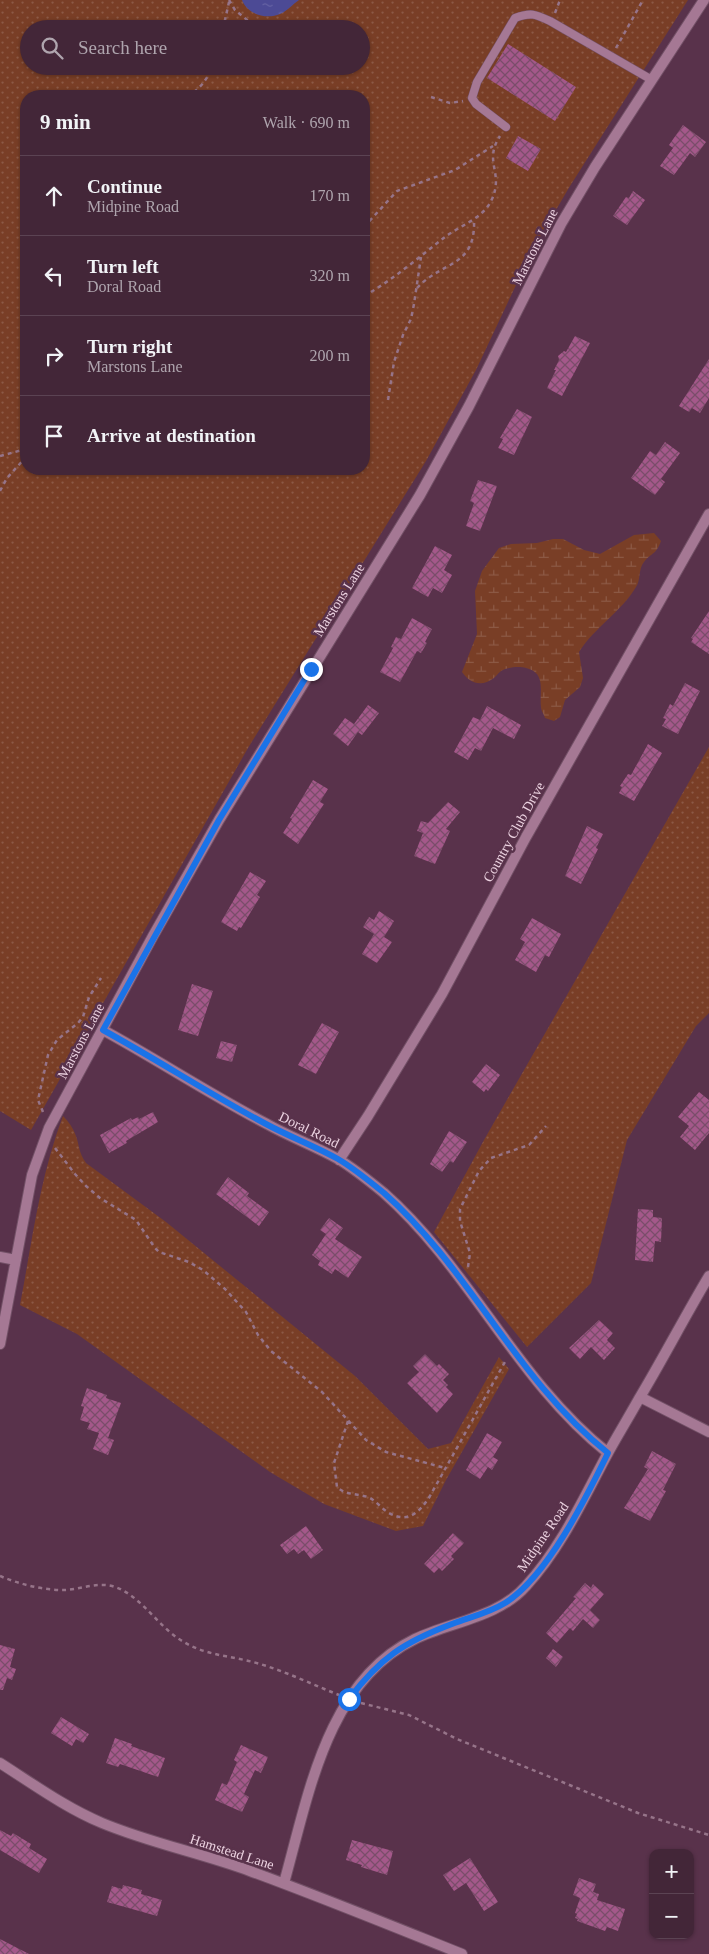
<!DOCTYPE html>
<html lang="en">
<head>
<meta charset="utf-8">
<style>
  body { margin:0; font-family:Georgia,serif; background:#4a2e40; color:#f1f3f6 }
  .controls { position:absolute; right:15px; bottom:15px; display:grid; overflow:hidden; border-radius:10px; box-shadow:0 1px 4px #0004 }
  .controls button { width:45px; height:45px; display:grid; place-items:center; padding:0; border:0; border-bottom:1px solid #5b4353; background:#432638; color:#f1f3f6; font:25px sans-serif }
  .stop { position:absolute; width:15px; height:15px; margin:-11px; border:4px solid #1a73e8; border-radius:50%; background:#fff }
  .stop.end { background:#1a73e8; border-color:#fff; box-shadow:0 1px 5px #0008 }
  .list { margin:0; padding:0; list-style:none }
  h2 { display:flex; justify-content:space-between; align-items:center; height:65px; margin:0; padding:0 20px; font-size:21px }
  h2 small { font-size:16px; font-weight:400; color:#afa5ae }
  .list li { display:grid; grid-template-columns:32px 1fr auto; gap:15px; align-items:center; box-sizing:border-box; height:80px; padding:0 20px; border-top:1px solid #5b4353 }
  .list b { display:block; font-size:19px; white-space:nowrap }
  .list p { margin:0; font-size:16px; white-space:nowrap; color:#afa5ae }
  .list em { font-size:16px; font-style:normal; color:#afa5ae }
  .icon { flex:none; width:28px; height:28px; fill:none; stroke:currentColor; stroke-width:2; stroke-linecap:round; stroke-linejoin:round }
  .map { position:relative; flex:none; width:709px; height:1954px; overflow:hidden }
  .search { position:absolute; background:#432638; box-shadow:0 1px 4px #0004; left:20px; top:20px; width:350px; height:55px; display:flex; align-items:center; gap:12px; box-sizing:border-box; padding:0 18px; border-radius:28px; color:#afa5ae; font-size:19px }
  .panel { position:absolute; background:#432638; box-shadow:0 1px 4px #0004; left:20px; top:90px; width:350px; height:385px; border-radius:20px }
  .map>svg:first-child { display:block }
</style>
</head>
<body>
<div class="map">
<svg width="709" height="1954" viewBox="0 0 709 1954">
  <defs>
    <pattern id="grass-dots" width="8" height="8" patternUnits="userSpaceOnUse" patternTransform="scale(1.25)"><rect width="8" height="8" fill="#793e26"/><path d="M2 2h.1M6 6h.1" fill="none" stroke="#8c5945" stroke-width="1.8" stroke-linecap="round"/></pattern>
    <pattern id="wetland-marsh" width="20" height="14" patternUnits="userSpaceOnUse" patternTransform="scale(1.25)"><rect width="20" height="14" fill="#793e26"/><path d="M1 5h8M5 5V1M11 12h8M15 12V8" fill="none" stroke="#8c5945"/></pattern>
    <pattern id="water-ripples" width="26" height="14" patternUnits="userSpaceOnUse" patternTransform="scale(1.25)"><rect width="26" height="14" fill="#4c4a95"/><path d="M2 4q2-2 4 0t4 0M15 11q2-2 4 0t4 0" fill="none" stroke="#6663a4"/></pattern>
    <pattern id="building-cross-hatch" width="8" height="8" patternUnits="userSpaceOnUse" patternTransform="scale(1.25)"><rect width="8" height="8" fill="#a4588a"/><path d="M0 0l8 8M0 8l8-8" fill="none" stroke="#7a4d6a"/></pattern>
  </defs>
  <rect width="100%" height="100%" fill="#59324b"/>
  <!-- grass -->
  <path fill="url(#grass-dots)" fill-rule="evenodd" d="M0,0H688L570,186L533,249L476,370L426,461L248,748L31,1130L0,1111ZM29,29H361V66H29ZM26,96H364V469H26Z
    M709,747V1013L696,1026L627,1140L591,1283L527,1347L434,1232L484,1140Z
    M63,1116C69,1122 73,1128 76,1136C80,1148 78,1151 86,1163L166,1222L355,1376L428,1449L451,1443L499,1357L509,1369L446,1480L423,1526L396,1531L324,1504L270,1472L77,1334L20,1305C32,1242 40,1176 63,1116Z"/>
  <!-- wetland -->
  <path fill="url(#wetland-marsh)" d="M654,533L661,541C656,555 652,552 644,562C638,569 641,580 636,587C621,612 595,627 579,652L583,678L580,687L565,700L560,717L554,721L545,718C544,714 541,711 541,707C539,692 547,673 526,668C520,666 509,667 503,670C500,671 497,675 494,678C482,687 470,684 462,672L477,634L475,591L482,571L499,548L511,544L537,543L553,539H563L584,550L600,554L634,535Z"/>
  <!-- water -->
  <path fill="url(#water-ripples)" d="M242,0H299C293,4 286,12 280,14C266,20 247,14 242,0Z"/>
  <!-- building -->
  <path fill="url(#building-cross-hatch)" d="M508,44L576,87L555,121L487,78Z
    M683,125L706,142L695,157L690,153L674,175L660,166L673,148L669,145Z
    M518,136L541,149L528,171L506,158Z
    M633,191L645,200L627,225L613,216L626,197L629,198Z
    M575,336L590,343L562,396L547,388L556,370H554L559,360L558,356L564,351L566,352Z
    M709,359V398L700,413L692,408L689,412L679,406Z
    M517,409L532,417L514,455L498,448L503,439L500,438Z
    M665,442L680,453L661,479L665,482L655,495L631,478L650,451L656,455Z
    M478,480L497,486L480,531L466,526L474,503L470,501Z
    M435,546L452,555L444,570L452,575L442,593L433,588L428,597L412,588Z
    M709,611V654L691,642L693,639L691,638Z
    M412,618L432,629L425,642L427,643L421,653L417,651L400,682L380,672L393,648L391,647L396,637L401,639Z
    M685,683L700,691L678,734L662,726L666,719L663,718L670,704L673,706Z
    M368,705L379,713L362,735L358,732L348,746L333,734L345,718L354,724Z
    M487,706L521,725L514,739L493,728L481,751L475,748L468,760L454,752L473,717L480,720Z
    M648,744L662,753L634,801L619,793L622,787L620,786L628,774L631,775Z
    M313,780L328,789L320,802L324,804L298,844L283,833L292,819L290,818Z
    M448,802L460,812L446,829L450,831L435,864L414,856L423,833L417,831L421,821L428,823Z
    M587,826L603,834L596,848L598,849L581,884L565,876Z
    M250,872L266,881L257,895L260,897L241,928L239,927L237,931L221,922Z
    M379,911L394,921L384,937L392,942L377,963L362,954L374,934L363,927L369,917L374,920Z
    M532,918L561,934L549,957L545,955L536,972L515,960L525,942L520,939Z
    M192,984L213,991L198,1036L178,1030Z
    M322,1023L339,1032L316,1074L298,1065Z
    M221,1041L237,1045L232,1062L216,1058Z
    M486,1064L500,1075L488,1091L486,1089L484,1092L472,1082Z
    M699,1092L709,1100V1133L695,1150L680,1137L689,1126L678,1117Z
    M153,1112L158,1122L126,1141L127,1143L109,1153L100,1135L131,1118L132,1120L138,1117L139,1119Z
    M449,1131L467,1142L453,1163L450,1161L442,1172L430,1164Z
    M228,1177L249,1193L247,1196L269,1212L259,1226L216,1194Z
    M638,1209L653,1210V1217L662,1218L661,1242L655,1241L653,1262L635,1260Z
    M329,1218L343,1228L335,1239L362,1257L348,1278L335,1269L332,1274L318,1265L320,1261L312,1255L326,1234L320,1230Z
    M599,1320L613,1333L607,1340L615,1348L604,1360L591,1347L580,1359L569,1348Z
    M425,1354L437,1366L439,1364L449,1374L443,1380L448,1385L446,1387L453,1394L437,1413L407,1383L419,1372L413,1366Z
    M87,1388L107,1395L106,1398L121,1403L108,1438L114,1440L108,1455L93,1449L99,1433L87,1429L90,1423L80,1420L84,1407L81,1406Z
    M487,1433L502,1442L493,1457L498,1460L492,1470L488,1467L480,1479L466,1470Z
    M652,1451L676,1464L663,1490L666,1491L650,1521L624,1508L648,1469L644,1467Z
    M306,1526L323,1550L311,1559L304,1550L298,1554L294,1549L287,1554L280,1545Z
    M453,1533L464,1543L451,1556L454,1559L442,1571L439,1568L434,1573L424,1564Z
    M585,1583L591,1588L593,1584L604,1594L590,1610L600,1620L593,1628L583,1619L573,1631L570,1628L557,1643L546,1633L576,1598L573,1597Z
    M0,1645L15,1649L10,1667L16,1669L12,1680L7,1678L3,1690H0Z
    M553,1649L563,1657L556,1667L546,1658Z
    M61,1717L89,1734L83,1743L76,1739L72,1746L51,1733Z
    M115,1738L132,1744L131,1746L165,1758L158,1777L120,1764L118,1767L106,1763Z
    M241,1745L268,1757L261,1773L255,1770L244,1794L249,1797L242,1812L215,1800L222,1783L227,1785L237,1762L234,1760Z
    M0,1830L11,1836L13,1833L31,1844L29,1848L47,1859L39,1873L0,1850Z
    M352,1840L393,1851L387,1875L361,1867L362,1865L346,1860Z
    M470,1858L498,1902L484,1911L466,1883L454,1891L443,1875Z
    M579,1878L596,1884L593,1892L599,1894L597,1900L625,1909L618,1931L607,1927L605,1931L577,1921L578,1919L575,1918L577,1914L575,1913L580,1898L573,1895Z
    M123,1885L142,1890L141,1894L162,1900L157,1916L107,1902L112,1886L122,1889Z
    M0,1939L29,1954H0Z"/>
  <g fill="none" stroke-linecap="round" stroke-linejoin="round">
    <defs>
      <path id="service" d="M506,127L476,104L472,98L477,82L515,18C531,12 535,14 550,21L652,80"/>
      <path id="minor" d="M103,1030C158,1060 211,1095 267,1124C290,1137 315,1146 338,1159C350,1166 373,1184 384,1193C470,1269 517,1381 608,1453
        M339,1160L368,1116L442,994L526,837L709,514
        M0,1257L16,1260
        M0,1344L32,1175L49,1128L153,936L219,820L420,495L469,406L561,224L595,167L704,0
        M640,1397L709,1432
        M0,1763C33,1784 66,1808 102,1823C150,1843 201,1853 250,1871C321,1897 392,1926 462,1954
        M284,1883C308,1798 326,1682 415,1639C451,1622 499,1617 526,1586C562,1547 584,1497 609,1451C619,1433 630,1415 640,1397C664,1357 685,1316 709,1276"/>
    </defs>
    <!-- service casing -->
    <use href="#service" stroke="#725066" stroke-width="9"/>
    <!-- minor casing -->
    <use href="#minor" stroke="#725066" stroke-width="12"/>
    <!-- path -->
    <path stroke="#967489" stroke-width="2.5" stroke-dasharray="4 4" stroke-linecap="butt" d="M229,0L235,10L258,29
      M555,13L560,0
      M223,29L229,2
      M616,48L643,0
      M103,96L134,91L158,96
      M187,96C200,90 207,79 213,66
      M431,97L450,103L463,101
      M364,227L397,191L455,170L493,146
      M417,288C443,260 476,268 474,219
      M364,296C393,280 419,257 445,237C461,225 484,218 492,199C504,172 483,162 500,136
      M388,400L394,362L403,335L411,319L414,304L421,257
      M0,456L26,449
      M0,491L7,478L26,457
      M43,1112L38,1100L48,1055L57,1040L78,1023L83,1017L89,997L101,978
      M55,1148L75,1174L86,1186L100,1198L136,1220L155,1248L159,1252L189,1262L203,1270L225,1289L246,1312L258,1335L271,1351L322,1392L366,1440L386,1452L445,1468
      M468,1267L470,1253L460,1221V1209L479,1171L491,1158L529,1145L546,1126
      M348,1421L334,1463L337,1487C346,1496 359,1493 370,1498C377,1502 382,1509 389,1513C408,1524 420,1512 430,1496L506,1360
      M0,1576C19,1584 42,1590 63,1590C79,1590 96,1582 112,1586C141,1594 158,1628 184,1642C205,1655 230,1656 253,1662C283,1670 311,1684 339,1695
      M361,1703L409,1715L457,1739L638,1813L709,1835"/>
    <!-- service -->
    <use href="#service" stroke="#a57894" stroke-width="8"/>
    <!-- minor -->
    <use href="#minor" stroke="#a57894" stroke-width="10"/>
  </g>
  <g fill="none" stroke-linecap="round" stroke-linejoin="round">
    <!-- route -->
    <path stroke="#1a73e8" stroke-width="6" d="M311,669L219,820L103,1030C158,1060 211,1095 266,1124C290,1137 315,1146 338,1159C350,1166 373,1184 384,1193C470,1269 517,1381 608,1453C586,1498 547,1577 505,1603C489,1613 470,1617 452,1624C404,1642 380,1658 349,1699"/>
  </g>
  <g text-anchor="middle" dominant-baseline="central" stroke-width="5" stroke-linejoin="round" paint-order="stroke">
    <!-- street labels -->
    <g font-size="14" fill="#ecd3e1" stroke="#59324b">
      <text transform="translate(535 247) rotate(-63)">Marstons Lane</text>
      <text transform="translate(339 600) rotate(-58)">Marstons Lane</text>
      <text transform="translate(514 832) rotate(-61)">Country Club Drive</text>
      <text transform="translate(81 1041) rotate(-62)">Marstons Lane</text>
      <text transform="translate(309 1130) rotate(26)">Doral Road</text>
      <text transform="translate(543 1537) rotate(-56)">Midpine Road</text>
      <text transform="translate(232 1852) rotate(18)">Hamstead Lane</text>
    </g>
  </g>
</svg>
<div class="controls">
<button>+</button>
<button>−</button>
</div>
<div class="stop" style="left:349px;top:1699px"></div>
<div class="stop end" style="left:311px;top:669px"></div>
<div class="search"><svg class="icon" aria-label="search" viewBox="0 0 24 24"><circle cx="10" cy="10" r="6"/><path d="M15 15l6 6"/></svg>Search here</div>
<section class="panel">
<h2>9 min<small>Walk · 690 m</small></h2>
<ul class="list">
<li><svg class="icon" aria-label="ahead" viewBox="0 0 24 24"><path d="M12 20V5M6 11l6-6 6 6"/></svg><div><b>Continue</b><p>Midpine Road</p></div><em>170 m</em></li>
<li><svg class="icon" aria-label="left" viewBox="0 0 24 24"><path d="M17 20v-9H6M10 6l-5 5 5 5"/></svg><div><b>Turn left</b><p>Doral Road</p></div><em>320 m</em></li>
<li><svg class="icon" aria-label="right" viewBox="0 0 24 24"><path d="M7 20v-9h11M14 6l5 5-5 5"/></svg><div><b>Turn right</b><p>Marstons Lane</p></div><em>200 m</em></li>
<li><svg class="icon" aria-label="arrive" viewBox="0 0 24 24"><path d="M6 21V4h12l-3 4 3 4H6"/></svg><div><b>Arrive at destination</b></div></li>
</ul>
</section>
</div>
</body>
</html>
